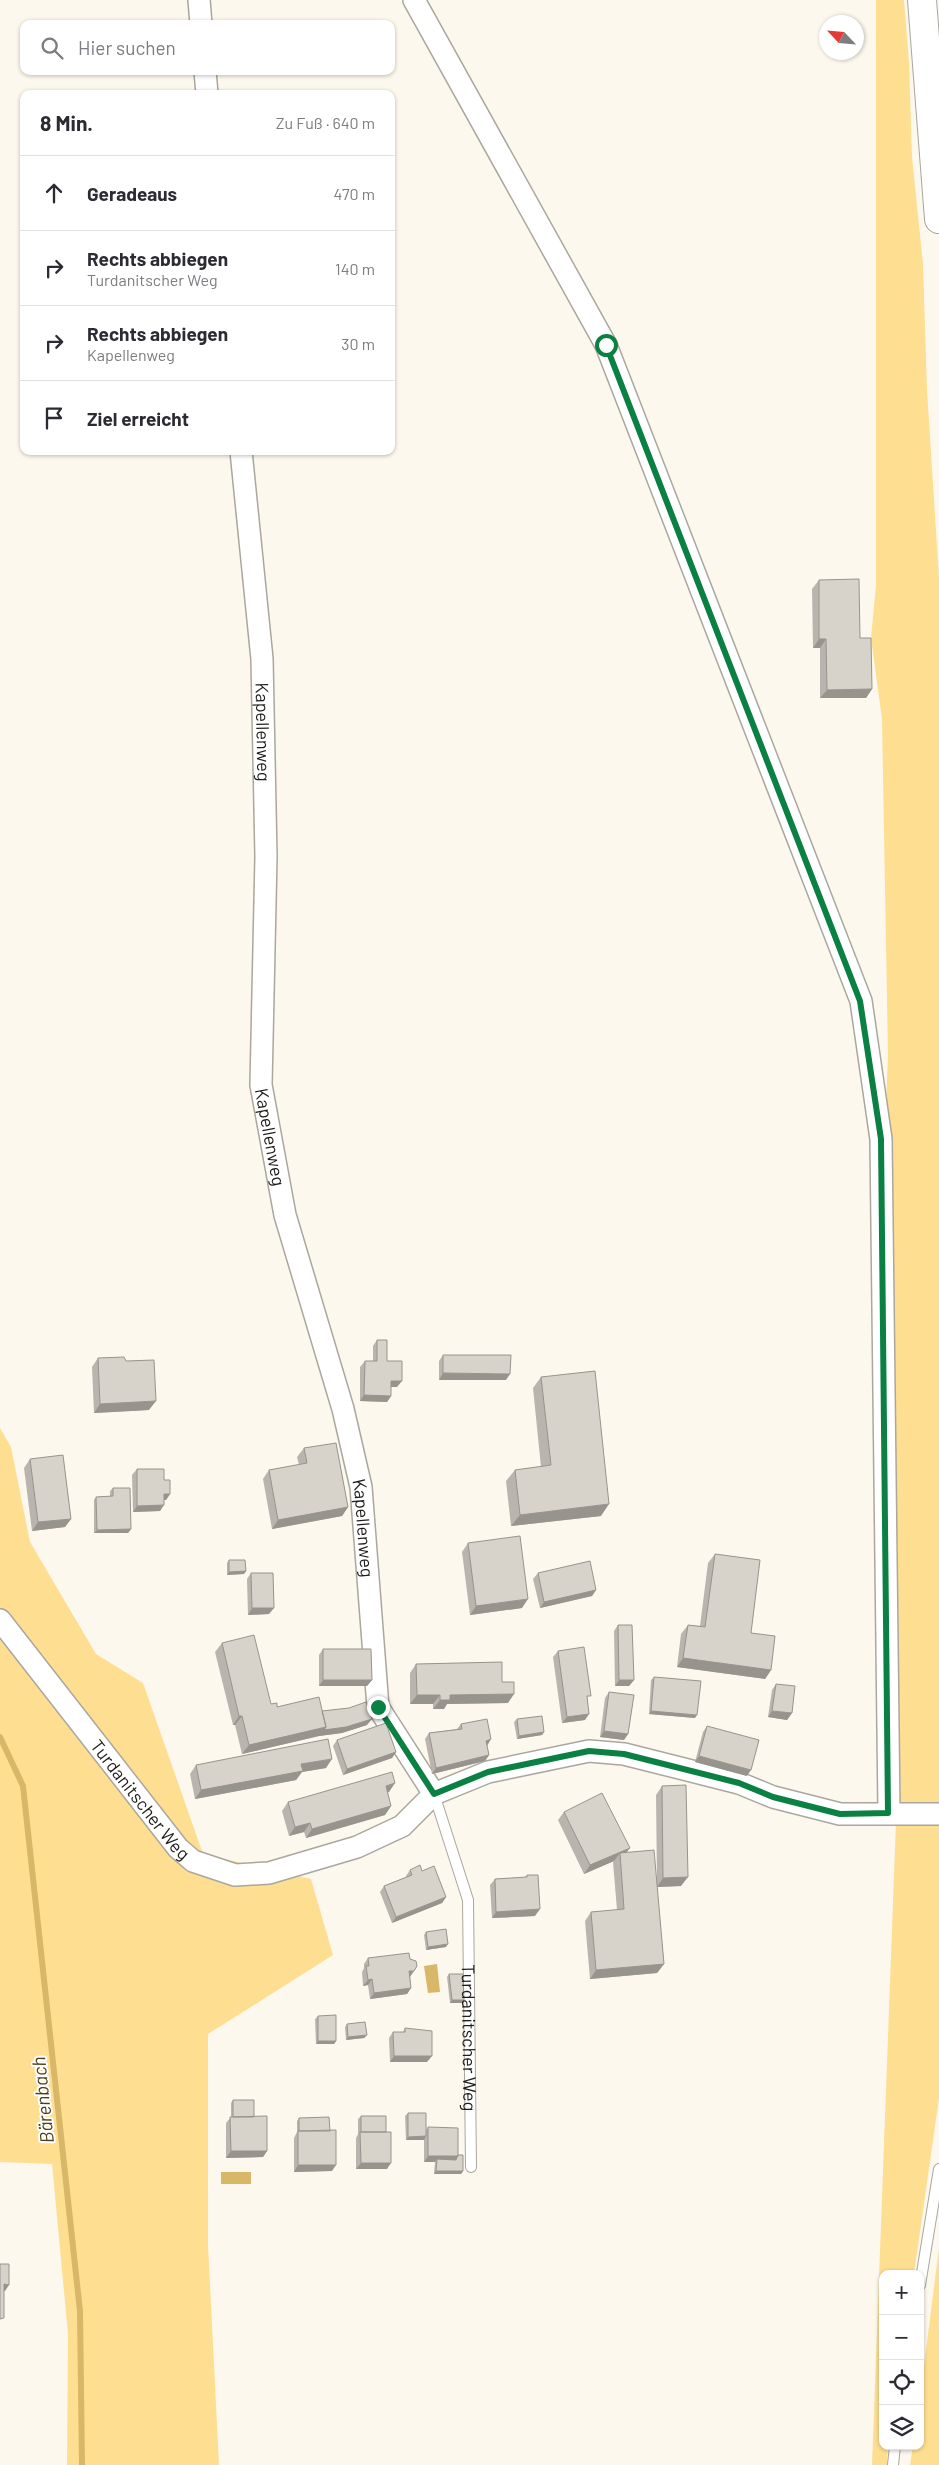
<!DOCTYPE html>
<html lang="de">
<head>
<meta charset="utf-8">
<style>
  body { margin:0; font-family:Barlow,sans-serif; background:#f7f7f7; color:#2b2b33 }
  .controls { position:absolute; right:15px; bottom:15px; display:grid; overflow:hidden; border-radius:10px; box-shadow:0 1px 4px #0004 }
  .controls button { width:45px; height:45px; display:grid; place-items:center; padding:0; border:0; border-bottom:1px solid #e1e1e2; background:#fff; color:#2b2b33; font:25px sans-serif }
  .compass { position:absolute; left:819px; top:15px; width:45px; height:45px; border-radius:50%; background:#fff; box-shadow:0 1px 4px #0004; rotate:296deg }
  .stop { position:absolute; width:15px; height:15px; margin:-11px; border:4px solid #0b8043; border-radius:50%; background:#fff }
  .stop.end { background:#0b8043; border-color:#fff; box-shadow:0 1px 5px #0008 }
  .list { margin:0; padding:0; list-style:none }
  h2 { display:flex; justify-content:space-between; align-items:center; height:65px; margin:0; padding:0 20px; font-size:21px }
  h2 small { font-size:16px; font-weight:400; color:#7c7c81 }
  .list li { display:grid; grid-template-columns:32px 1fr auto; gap:15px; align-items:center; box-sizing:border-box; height:75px; padding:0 20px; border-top:1px solid #e1e1e2 }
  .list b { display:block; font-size:19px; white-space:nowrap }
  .list p { margin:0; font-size:16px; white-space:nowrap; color:#7c7c81 }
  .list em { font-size:16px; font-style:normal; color:#7c7c81 }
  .icon { flex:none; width:28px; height:28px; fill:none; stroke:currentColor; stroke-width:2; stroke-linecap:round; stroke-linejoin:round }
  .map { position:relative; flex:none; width:939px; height:2465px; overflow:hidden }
  .search { position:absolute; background:#fff; box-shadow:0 1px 4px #0004; left:20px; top:20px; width:375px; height:55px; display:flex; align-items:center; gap:12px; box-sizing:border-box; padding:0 18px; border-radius:10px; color:#7c7c81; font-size:19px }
  .panel { position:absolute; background:#fff; box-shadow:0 1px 4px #0004; left:20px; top:90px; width:375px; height:365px; border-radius:10px }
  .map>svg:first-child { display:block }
</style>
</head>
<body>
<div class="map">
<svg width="939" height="2465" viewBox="0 0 939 2465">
  <rect width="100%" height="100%" fill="#fcf8ee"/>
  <!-- green -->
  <path fill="#fede91" d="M876,0H904L909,62L912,157L923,264L927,390L939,578V1810H900L896,1799L894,1328L890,1197L885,1128L888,1056L882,719L871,638L876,585Z
    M0,1428L11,1447L30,1542L96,1654L143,1683L203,1854L311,1879L333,1955L208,2034V2245L219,2465H67L68,2334L52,2164L0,2162Z
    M939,1820V2098L914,2274H883V2446H888L887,2465H872L896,1822Z
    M939,2248V2465H910L913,2446H920V2397Z"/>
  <!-- water -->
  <path fill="#d8b768" d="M437,1964L440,1992L428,1993L424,1966Z
    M221,2172H251V2184H221Z"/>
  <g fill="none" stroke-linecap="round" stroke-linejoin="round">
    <!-- stream -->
    <path stroke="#d8b768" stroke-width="6" d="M0,1737L23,1786L80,2311L82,2465"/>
    <defs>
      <g id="lane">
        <path id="s1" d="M434,1794L468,1900L471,2167"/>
        <path d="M920,2285L939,2169"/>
        <path d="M893,2465L895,2446"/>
      </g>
      <g id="street">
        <path d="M199,0L201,24"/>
        <path d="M414,0L606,345L861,1001L881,1139L889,1813"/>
        <path d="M205,71L207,94"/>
        <path id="s2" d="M241,451L262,659L266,857L261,1085L285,1215L343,1409L361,1487L378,1707L434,1794"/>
        <path id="s3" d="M0,1620L178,1848L193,1861L235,1875L269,1873L357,1847L402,1826L434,1794L488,1772L589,1751L624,1754L739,1783L773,1797L840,1814H939"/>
      </g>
      <path id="highway" d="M922,0L939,219"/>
    </defs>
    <!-- lane casing -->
    <use href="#lane" stroke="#aba79e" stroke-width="12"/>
    <!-- street casing -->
    <use href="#street" stroke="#aba79e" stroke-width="24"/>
    <!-- highway casing -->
    <use href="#highway" stroke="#aba79e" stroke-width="30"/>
    <!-- lane -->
    <use href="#lane" stroke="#fff" stroke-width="10"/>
    <!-- street -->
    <use href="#street" stroke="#fff" stroke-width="21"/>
    <!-- highway -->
    <use href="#highway" stroke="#fff" stroke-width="28"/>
  </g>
  <!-- wall -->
  <path fill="#b9b5ae" d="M819,580L872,689L866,698H820V648H813L812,589Z
    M377,1340L397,1387H391V1396L387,1402L360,1401V1367L365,1361H373V1346Z
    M443,1355L506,1380H439V1361Z
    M98,1358L149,1410L94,1413L92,1367Z
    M541,1377L601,1516L511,1526L506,1481L515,1470L541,1467L533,1388Z
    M304,1448L348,1507L342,1516L272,1529L263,1479L269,1470L299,1465L297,1457Z
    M30,1459L71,1519L65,1527L32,1531L24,1468Z
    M137,1469L164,1480L170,1494L166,1500H164L160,1511L133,1512L132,1475Z
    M113,1488L131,1529L128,1533H94V1500L96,1497L110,1496V1491Z
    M468,1543L522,1608L470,1615L462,1552Z
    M715,1554L751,1633L771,1670L765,1679L677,1667L681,1634L688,1625L700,1626L708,1563Z
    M229,1560L246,1571L244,1574L227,1575V1563Z
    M251,1573L269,1614L248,1615L247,1579Z
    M538,1573L596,1590L592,1596L540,1608L533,1579Z
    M618,1625L634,1680L629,1686H615L614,1631Z
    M222,1643L271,1704L277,1707L322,1711L367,1725L342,1733L319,1736L242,1754L235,1725H233L215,1652Z
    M323,1649L372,1680L367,1686H319V1655Z
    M558,1651L588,1701L585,1720L562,1723L553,1657Z
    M416,1664L502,1682L508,1703L447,1704L444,1709H433V1704H410V1673Z
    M654,1677L695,1718L649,1714L651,1680Z
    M776,1684L792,1713L787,1720L768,1717L772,1690Z
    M609,1692L628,1734L624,1740L600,1737L605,1698Z
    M517,1719L544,1732L542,1735L517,1739L514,1722Z
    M461,1724L491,1739L487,1745L489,1755L485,1761L432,1774L425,1739L429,1733L457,1729Z
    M707,1726L747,1776L695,1762L703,1732Z
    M337,1740L396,1752L392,1758L343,1775L333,1746Z
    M196,1765L326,1768L302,1772L296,1780L195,1799L190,1774Z
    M662,1786L681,1886L657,1887L664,1964L657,1973L590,1979L585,1921L591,1912L617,1910L613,1862L614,1861L584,1874L558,1820L564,1812L627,1852L657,1882L656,1795Z
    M387,1792L391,1806L385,1815L306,1838L304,1832L289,1836L282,1811L288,1802L389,1792Z
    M410,1870L422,1871L446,1897L442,1903L392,1923L380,1892L384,1886L406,1877V1876Z
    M527,1875L535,1916L492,1918L490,1885L495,1879L525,1877Z
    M426,1932L446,1947L426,1950L424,1935Z
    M368,1958L410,1959V1977L411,1988L407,1994L370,1999L368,1985L363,1986L362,1972L364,1968V1964Z
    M449,1974L464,2000L462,2003H450L447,1977Z
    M318,2016L336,2041L334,2044H316L315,2019Z
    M347,2024L367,2035L364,2038L346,2040L345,2027Z
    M405,2028L427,2062H390L389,2038L393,2032H403Z
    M233,2100L254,2117L267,2151L263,2157L226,2158V2123L231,2117V2103Z
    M408,2113L426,2130L428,2127L458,2155L463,2171L461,2174H434L435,2162H424V2140H406L405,2116Z
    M361,2116L387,2169H356V2138L358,2134V2119Z
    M299,2118L330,2131L332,2171L294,2172V2138L297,2132V2121Z"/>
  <!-- shaded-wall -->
  <path fill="#96948d" d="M819,639H826L820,648H813Z
    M872,689L866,698H820L827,690Z
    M443,1373L510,1374L506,1380H439Z
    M391,1381H402L397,1387H387Z
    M364,1395L391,1396L387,1402L360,1401Z
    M156,1401L149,1410L94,1413L100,1404Z
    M164,1494H170L166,1500H160Z
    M609,1504L601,1516L511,1526L520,1515Z
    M164,1505L160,1511L133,1512L137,1506Z
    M348,1507L342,1516L272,1529L278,1520Z
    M71,1519L65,1527L32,1531L38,1522Z
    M131,1529L128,1533H94L97,1530Z
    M246,1571L244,1574L227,1575L229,1572Z
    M596,1590L592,1596L540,1608L544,1602Z
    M528,1599L522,1608L470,1615L476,1606Z
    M252,1608H274L269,1614L248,1615Z
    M683,1658L771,1670L765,1679L677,1667Z
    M323,1680H372L367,1686H319Z
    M619,1680H634L629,1686H615Z
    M514,1694L508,1703L447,1704L444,1709H433L440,1700L450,1695Z
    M417,1695H440L433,1704H410Z
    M651,1711L697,1715L695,1718L649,1714Z
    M772,1711L792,1713L787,1720L768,1717Z
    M589,1714L585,1720L562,1723L567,1717Z
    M239,1716H242L235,1725H233Z
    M372,1719L367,1725L342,1733L319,1736L242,1754L249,1745L326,1727Z
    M604,1731L628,1734L624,1740L600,1737Z
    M544,1732L542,1735L517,1739L519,1736Z
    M491,1739L487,1746L486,1741Z
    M396,1752L392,1758L343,1775L347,1769Z
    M489,1755L485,1761L432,1774L436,1768Z
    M699,1756L751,1770L747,1776L695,1762Z
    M332,1759L326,1768L302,1772L296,1780L195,1799L201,1790L301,1764Z
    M395,1783L389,1792L379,1795L386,1786Z
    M391,1806L385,1815L306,1838L312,1829Z
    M310,1823L304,1832L289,1836L295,1827Z
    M630,1848L623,1857L620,1853L614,1861L584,1874L590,1865Z
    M688,1877L681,1886L657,1887L663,1878Z
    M446,1897L442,1903L392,1923L396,1917Z
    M540,1909L535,1916L492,1918L496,1912Z
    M448,1944L446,1947L426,1950L428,1947Z
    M664,1964L657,1973L590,1979L596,1970Z
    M409,1971H414L410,1977Z
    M372,1979L368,1985L363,1986L368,1980Z
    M411,1988L407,1994L370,1999L374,1993Z
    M452,2000H464L462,2003H450Z
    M367,2035L364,2038L346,2040L348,2037Z
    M318,2041H336L334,2044H316Z
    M394,2056H432L427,2062H390Z
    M426,2136L424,2140H406L408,2137Z
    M231,2151H267L263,2157L226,2158Z
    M428,2156H458L454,2163L437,2159L435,2162H424Z
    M361,2163H391L387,2169H356Z
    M298,2165H336L332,2171L294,2172Z
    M436,2171H463L461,2174H434Z
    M4,2284L9,2285L5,2291H0Z"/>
  <!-- building -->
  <path fill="#d7d3ca" stroke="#96948d" d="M859,579L860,638H871L872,689L827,690L826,639H819V580Z
    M377,1340H387V1361H402V1381H391V1396L364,1395L365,1361H377Z
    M443,1355H511L510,1374L443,1373Z
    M124,1357L126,1361L154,1360L156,1401L100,1404L98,1358Z
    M595,1371L609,1504L520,1515L515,1470L551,1465L541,1377Z
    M336,1443L348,1507L278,1520L269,1470L307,1463L304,1448Z
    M63,1455L71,1519L38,1522L30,1459Z
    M137,1469H164V1480H170V1494H164V1505L137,1506Z
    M113,1488H130L131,1529L97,1530L96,1497L113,1496Z
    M520,1536L528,1599L476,1606L468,1543Z
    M715,1554L760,1560L751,1633L775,1636L771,1670L683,1658L688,1625L705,1627Z
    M229,1560H245L246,1571L229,1572Z
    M590,1561L596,1590L544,1602L538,1573Z
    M251,1573H273L274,1608H252Z
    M618,1625H632L634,1680H619Z
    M254,1635L271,1704L277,1703V1707L319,1697L326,1727L249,1745L242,1716H239L222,1643Z
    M584,1647L591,1696H587L589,1714L567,1717L558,1651Z
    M323,1649H371L372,1680H323Z
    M502,1662V1682H514V1694L450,1695V1700H440V1695H417L416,1664Z
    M654,1677L701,1681L697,1715L651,1711Z
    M776,1684L795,1686L792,1713L772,1711Z
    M609,1692L634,1695L628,1734L604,1731Z
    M366,1702L372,1719L346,1727L324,1730L326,1727L322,1711L349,1708Z
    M542,1716L544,1732L519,1736L517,1719Z
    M487,1719L491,1739L486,1741L489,1755L436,1768L429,1733L462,1729L461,1724Z
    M386,1723L396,1752L347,1769L337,1740Z
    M707,1726L759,1740L751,1770L699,1756Z
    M328,1739L332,1759L301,1764L303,1771L201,1790L196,1765Z
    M392,1772L395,1783L386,1786L391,1806L312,1829L310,1823L295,1827L288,1802Z
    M686,1785L688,1877L663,1878L662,1786Z
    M602,1793L630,1848L590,1865L564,1812Z
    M654,1850L664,1964L596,1970L591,1912L624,1909L620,1853Z
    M420,1865L422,1871L434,1866L446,1897L396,1917L384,1886L412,1875L410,1870Z
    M527,1875H538L540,1909L496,1912L495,1879L527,1877Z
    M446,1929L448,1944L428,1947L426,1932Z
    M409,1953L410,1959L416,1961L417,1966L414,1971H409L411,1988L374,1993L372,1979L368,1980L366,1966H369L368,1958Z
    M449,1974H463L464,2000H452Z
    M336,2015V2041H318V2016Z
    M365,2022L367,2035L348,2037L347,2024Z
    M405,2028L432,2031V2056H394L393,2032H405Z
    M233,2100H254V2117H233Z
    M408,2113H426V2136L408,2137Z
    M267,2116V2151H231L230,2117Z
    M361,2116H386V2132H361Z
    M329,2117L330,2131H299V2118Z
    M428,2127L458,2128V2156H428Z
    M336,2130V2165H298V2131Z
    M360,2132H391V2163H361Z
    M458,2155H463V2171H436L437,2159L456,2160Z
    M0,2264H9V2285L4,2284V2318L0,2319Z"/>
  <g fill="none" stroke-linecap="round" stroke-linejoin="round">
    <!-- route -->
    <path stroke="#0b8043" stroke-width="6" d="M378,1707L434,1794L488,1772L589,1751L624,1754L739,1783L773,1797L840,1814L888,1813L881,1139L860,1001L606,345"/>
  </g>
  <g text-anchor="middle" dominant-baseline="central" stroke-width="4" stroke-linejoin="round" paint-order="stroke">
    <!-- street labels -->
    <g font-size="18" fill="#1e1c19" stroke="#fff">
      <text stroke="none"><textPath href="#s2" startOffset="282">Kapellenweg</textPath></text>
      <text stroke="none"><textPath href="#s2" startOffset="688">Kapellenweg</textPath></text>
      <text stroke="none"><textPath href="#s2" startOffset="1091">Kapellenweg</textPath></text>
      <text stroke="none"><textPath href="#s3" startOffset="228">Turdanitscher Weg</textPath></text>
      <text stroke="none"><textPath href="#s1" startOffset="249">Turdanitscher Weg</textPath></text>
    </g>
    <!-- water labels -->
    <g font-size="19" font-style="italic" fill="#4d3f1c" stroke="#fff">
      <text transform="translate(42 2100) rotate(-96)">Bärenbach</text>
    </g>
  </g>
</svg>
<div class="controls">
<button>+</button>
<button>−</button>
<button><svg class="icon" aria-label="locate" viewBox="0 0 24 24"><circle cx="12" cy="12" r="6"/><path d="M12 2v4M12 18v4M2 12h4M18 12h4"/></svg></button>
<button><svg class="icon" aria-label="layers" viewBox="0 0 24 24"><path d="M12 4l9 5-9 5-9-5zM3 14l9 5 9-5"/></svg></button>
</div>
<svg class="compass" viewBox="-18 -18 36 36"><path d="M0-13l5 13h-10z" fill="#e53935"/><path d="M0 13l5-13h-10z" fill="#7c7c81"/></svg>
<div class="stop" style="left:606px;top:345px"></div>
<div class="stop end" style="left:378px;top:1707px"></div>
<div class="search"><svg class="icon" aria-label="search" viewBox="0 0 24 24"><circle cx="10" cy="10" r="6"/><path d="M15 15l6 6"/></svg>Hier suchen</div>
<section class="panel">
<h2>8 Min.<small>Zu Fuß · 640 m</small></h2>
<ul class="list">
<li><svg class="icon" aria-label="ahead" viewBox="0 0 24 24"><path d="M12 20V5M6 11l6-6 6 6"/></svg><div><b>Geradeaus</b></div><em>470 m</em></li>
<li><svg class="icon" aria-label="right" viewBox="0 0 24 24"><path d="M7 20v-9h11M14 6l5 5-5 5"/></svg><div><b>Rechts abbiegen</b><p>Turdanitscher Weg</p></div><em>140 m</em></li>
<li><svg class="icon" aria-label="right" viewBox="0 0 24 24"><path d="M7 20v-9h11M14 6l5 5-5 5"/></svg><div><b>Rechts abbiegen</b><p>Kapellenweg</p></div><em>30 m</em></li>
<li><svg class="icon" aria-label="arrive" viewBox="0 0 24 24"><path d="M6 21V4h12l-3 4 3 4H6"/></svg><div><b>Ziel erreicht</b></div></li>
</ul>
</section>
</div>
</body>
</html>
